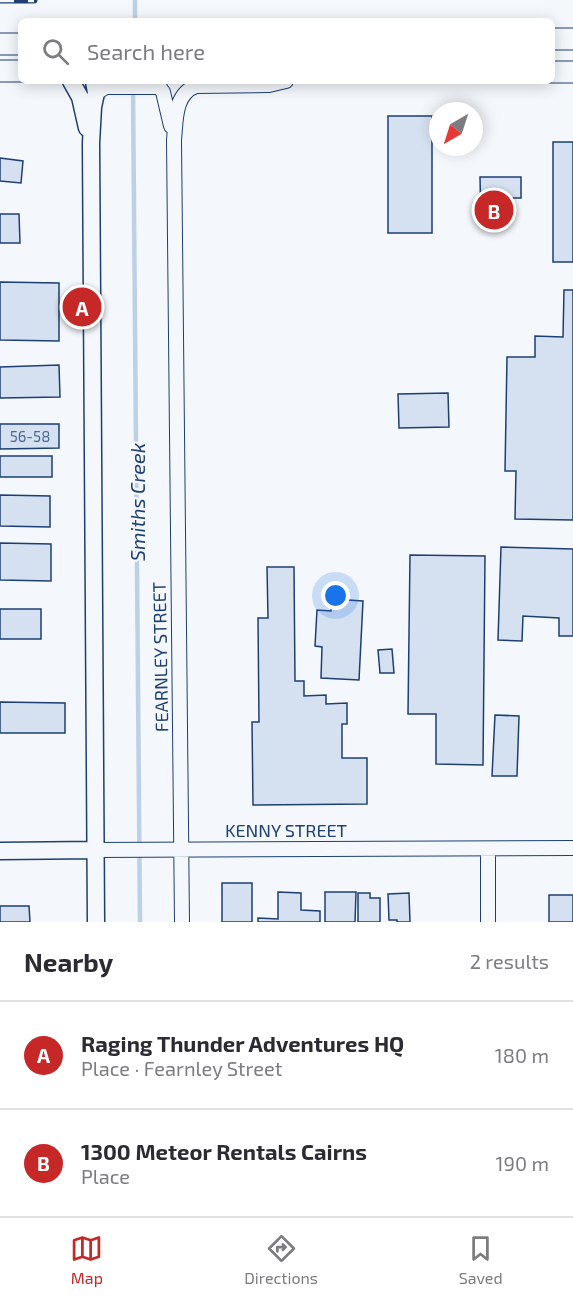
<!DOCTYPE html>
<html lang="en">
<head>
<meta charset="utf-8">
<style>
  body { margin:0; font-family:"Exo 2",sans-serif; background:#f7f7f7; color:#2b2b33 }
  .compass { position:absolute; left:429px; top:102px; width:54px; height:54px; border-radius:50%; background:#fff; box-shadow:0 3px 15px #0003; rotate:219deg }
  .you { position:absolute; left:336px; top:596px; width:21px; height:21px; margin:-15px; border:4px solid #fff; border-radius:50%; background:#1a73e8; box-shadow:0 0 0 9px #1a73e833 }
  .badge { display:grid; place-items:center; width:39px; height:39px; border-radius:50%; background:#c62828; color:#fff; font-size:20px; font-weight:700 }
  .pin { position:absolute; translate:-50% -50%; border:3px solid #fff; box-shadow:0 2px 6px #0006 }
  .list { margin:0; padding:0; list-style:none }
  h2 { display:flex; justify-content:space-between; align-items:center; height:78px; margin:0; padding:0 24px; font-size:26px }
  h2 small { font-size:20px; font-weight:400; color:#7c7c81 }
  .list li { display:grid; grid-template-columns:39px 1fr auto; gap:18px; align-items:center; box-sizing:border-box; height:108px; padding:0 24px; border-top:2px solid #e1e1e2 }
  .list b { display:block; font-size:22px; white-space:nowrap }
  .list p { margin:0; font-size:20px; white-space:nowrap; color:#7c7c81 }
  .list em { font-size:20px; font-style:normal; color:#7c7c81 }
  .icon { flex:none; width:33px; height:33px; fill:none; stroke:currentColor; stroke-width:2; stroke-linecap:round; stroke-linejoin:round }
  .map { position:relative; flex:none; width:573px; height:922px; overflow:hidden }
  .search { position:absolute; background:#fff; box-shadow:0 3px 15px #0003; left:18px; right:18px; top:18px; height:66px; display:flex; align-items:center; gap:15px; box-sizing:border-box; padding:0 21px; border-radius:9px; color:#7c7c81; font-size:22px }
  .sheet { height:294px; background:#fff }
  nav { display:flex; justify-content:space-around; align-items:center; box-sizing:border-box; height:84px; border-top:2px solid #e1e1e2; background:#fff; font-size:16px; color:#7c7c81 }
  nav a { display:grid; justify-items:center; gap:3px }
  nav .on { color:#c62828 }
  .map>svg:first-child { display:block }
</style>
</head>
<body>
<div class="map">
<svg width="573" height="922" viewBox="0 0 573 922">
  <rect width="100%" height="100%" fill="#f4f7fb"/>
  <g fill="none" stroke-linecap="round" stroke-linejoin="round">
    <!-- stream -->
    <path stroke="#bed0e5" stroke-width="4.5" d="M135,0V21
      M133,88L140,922"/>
  </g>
  <!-- building -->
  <path fill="#d5e0f0" stroke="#1d3f73" stroke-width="1.5" d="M388,116H432V233H388Z
    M553,142H573V262H553Z
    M0,158L23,161L21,183L0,181Z
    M480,177H521V198H507L508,221H481Z
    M0,214H19L20,243H0Z
    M0,282L59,283V341L0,340Z
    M564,290H573V520L515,519L516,471H505L507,357H535V336L563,337Z
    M59,365L60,397L0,398V367Z
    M448,393L449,427L399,428L398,394Z
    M0,424H59V448L0,449Z
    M0,456H52V477H0Z
    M0,495L50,496V527L0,526Z
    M0,543L51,544V581L0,580Z
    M501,547L573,549V636H559V618L523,616L522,641L498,640Z
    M410,555L485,556L483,765L436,764V714H408Z
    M267,567H294L295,681H304V696L326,695V704L347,703V724H342V758H367V804L253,805L252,722H259L258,618H268Z
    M332,599L363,601L359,680L321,678L322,647L315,646L317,610L331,611Z
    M0,609H41V639H0Z
    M392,649L394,673H380L378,650Z
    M0,702L65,703V733H0Z
    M495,715L519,716L517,776H492Z
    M222,883H252V922H222Z
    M278,892L301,893V910L320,911V922H258V918L278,919Z
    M325,892H356L355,922H325Z
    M358,893H370V898H380V922H358Z
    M409,893L410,922H397V920H389L388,894Z
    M549,895H573V922H549Z
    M0,906H29L30,922H0Z"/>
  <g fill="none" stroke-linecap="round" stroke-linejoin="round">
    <defs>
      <path id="minor" d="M154,81L163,92L171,126
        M96,93L106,87H160
        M488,849V922
        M95,850L573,848
        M182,922L174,140C176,121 174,94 196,86L269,85L286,81"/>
      <path id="tertiary" d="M71,81L80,97L87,128
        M94,81L96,93L93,107L91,143L96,922
        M0,851L95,850"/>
      <path id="trunk" d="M552,39H573
        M0,44H21
        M0,71H21
        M552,72H573"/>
    </defs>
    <!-- minor casing -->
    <use href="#minor" stroke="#1d3f73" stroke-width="16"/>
    <!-- tertiary casing -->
    <use href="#tertiary" stroke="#1d3f73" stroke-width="19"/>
    <!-- trunk casing -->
    <use href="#trunk" stroke="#1d3f73" stroke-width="23"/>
    <!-- minor -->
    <use href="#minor" stroke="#f4f7fb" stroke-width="14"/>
    <!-- tertiary -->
    <use href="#tertiary" stroke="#f4f7fb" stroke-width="16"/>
    <!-- trunk -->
    <use href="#trunk" stroke="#f4f7fb" stroke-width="21"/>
    <defs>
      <path id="rail" d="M0,0H34"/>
    </defs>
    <!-- rail casing -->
    <use href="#rail" stroke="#1d3f73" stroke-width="7"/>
    <!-- rail -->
    <use href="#rail" stroke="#f4f7fb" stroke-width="4.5" stroke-dasharray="14" stroke-linecap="butt"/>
  </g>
  <g text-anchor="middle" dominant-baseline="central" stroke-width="4.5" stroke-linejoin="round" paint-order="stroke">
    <!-- number labels -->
    <g font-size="15" fill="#4b6792">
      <text x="30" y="436">56-58</text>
    </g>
    <!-- street labels -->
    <g font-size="18" fill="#1d3f73" stroke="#f4f7fb">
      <text transform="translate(160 657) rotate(-91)">FEARNLEY STREET</text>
      <text x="286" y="830">KENNY STREET</text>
    </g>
    <!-- water labels -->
    <g font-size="20" font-style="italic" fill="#1d3f73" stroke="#f4f7fb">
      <text transform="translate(137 502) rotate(-90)">Smiths Creek</text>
    </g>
  </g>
</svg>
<svg class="compass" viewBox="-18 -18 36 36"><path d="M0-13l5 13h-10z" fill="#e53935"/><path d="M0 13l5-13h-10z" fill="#7c7c81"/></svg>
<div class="you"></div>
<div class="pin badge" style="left:82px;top:307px">A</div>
<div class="pin badge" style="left:494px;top:210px">B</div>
<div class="search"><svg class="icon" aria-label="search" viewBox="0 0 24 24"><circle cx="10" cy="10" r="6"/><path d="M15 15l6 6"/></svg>Search here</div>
</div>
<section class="sheet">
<h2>Nearby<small>2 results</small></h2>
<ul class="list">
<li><span class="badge">A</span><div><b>Raging Thunder Adventures HQ</b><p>Place · Fearnley Street</p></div><em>180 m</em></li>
<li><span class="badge">B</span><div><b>1300 Meteor Rentals Cairns</b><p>Place</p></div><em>190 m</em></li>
</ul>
</section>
<nav>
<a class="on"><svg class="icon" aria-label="map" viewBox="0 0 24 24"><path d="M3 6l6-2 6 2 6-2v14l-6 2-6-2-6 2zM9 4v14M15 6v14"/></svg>Map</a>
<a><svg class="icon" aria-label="directions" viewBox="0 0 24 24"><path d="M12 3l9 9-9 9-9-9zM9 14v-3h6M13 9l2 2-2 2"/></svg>Directions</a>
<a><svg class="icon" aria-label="saved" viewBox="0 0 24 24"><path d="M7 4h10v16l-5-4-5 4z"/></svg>Saved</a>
</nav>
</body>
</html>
